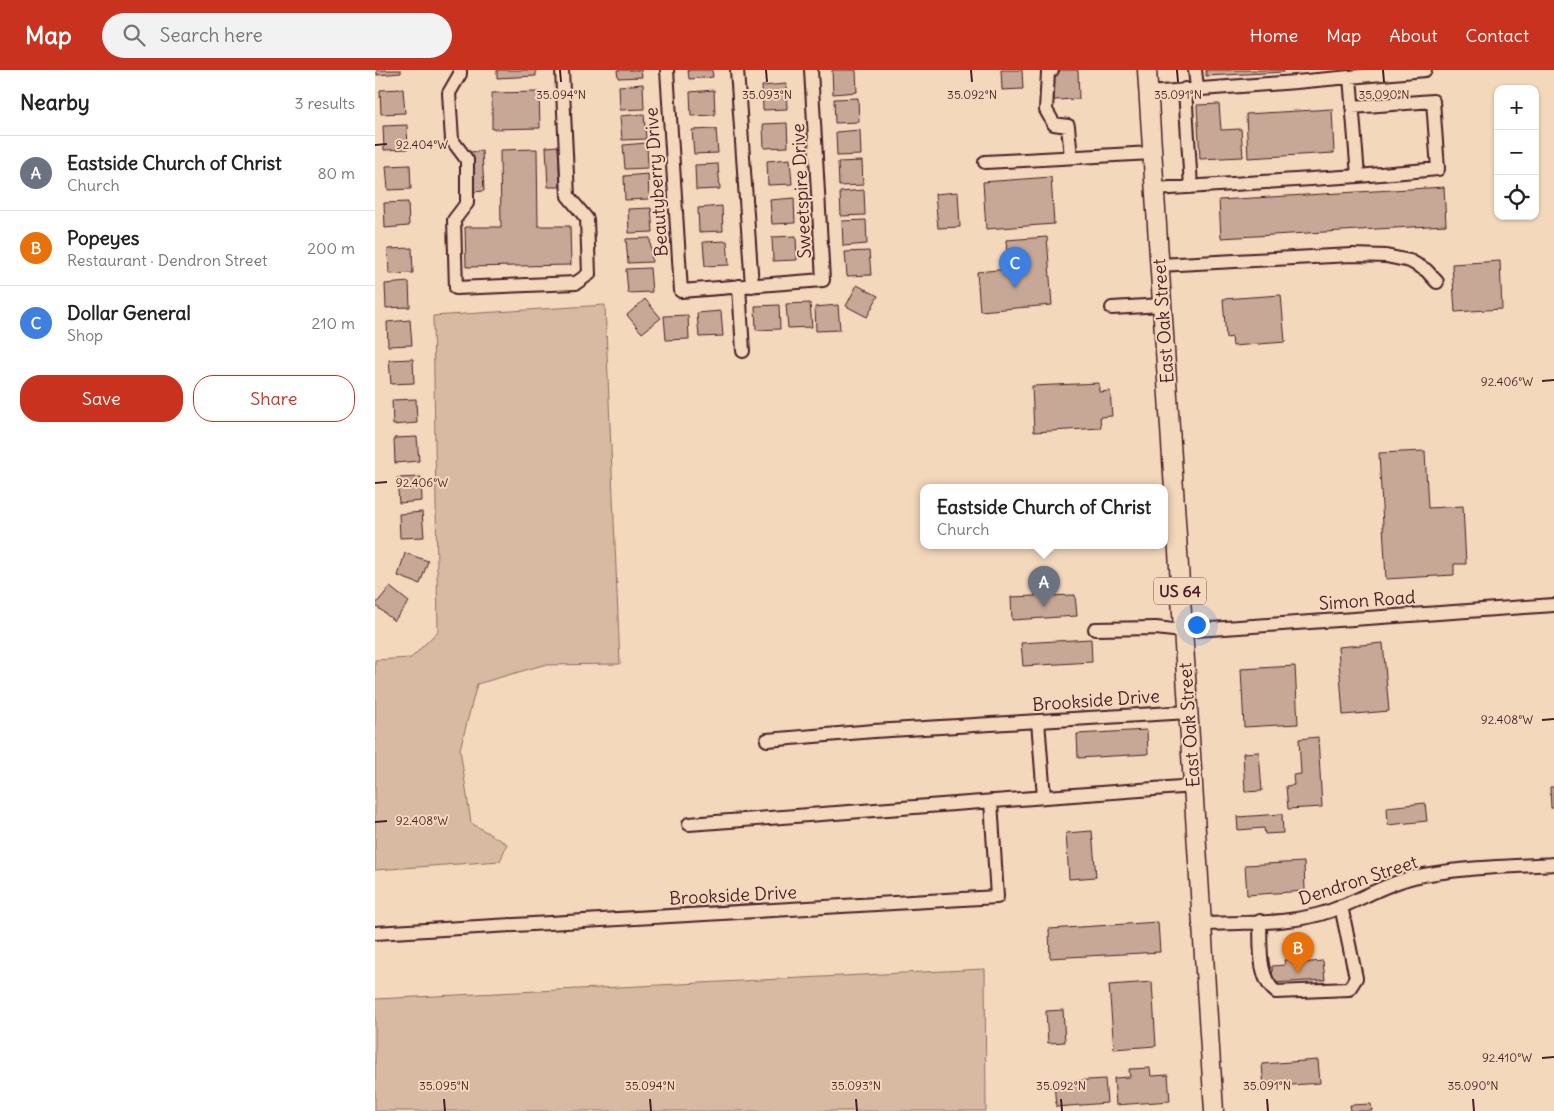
<!DOCTYPE html>
<html lang="en">
<head>
<meta charset="utf-8">
<style>
  body { margin:0; font-family:Delius,sans-serif; background:#f2f2f2; color:#222 }
  .controls { position:absolute; right:15px; top:15px; display:grid; overflow:hidden; border-radius:10px; box-shadow:0 1px 4px #0004 }
  .controls button { width:45px; height:45px; display:grid; place-items:center; padding:0; border:0; border-bottom:1px solid #e0e0e0; background:#fff; color:#222; font:25px sans-serif }
  .you { position:absolute; left:821px; top:554px; width:18px; height:18px; margin:-12px; border:4px solid #fff; border-radius:50%; background:#1a73e8; box-shadow:0 0 0 8px #1a73e833 }
  .badge { display:grid; place-items:center; width:32px; height:32px; border-radius:50%; background:#c8321e; color:#fff; font-size:16px; font-weight:700 }
  .pin { position:absolute; translate:-50% -41px; filter:drop-shadow(0 1px 2px #0008) }
  .pin::after { content:''; position:absolute; top:26px; width:18px; height:15px; background:inherit; clip-path:polygon(0 0,100% 0,50% 100%) }
  .popup { position:absolute; left:545px; top:414px; width:248px; height:65px; box-sizing:border-box; display:grid; place-content:center; border-radius:10px; background:#fff; filter:drop-shadow(0 1px 4px #0005); font-size:16px; white-space:nowrap; color:#767676 }
  .popup b { font-size:19px; color:#222 }
  .popup::after { content:''; position:absolute; left:50%; top:100%; margin-left:-10px; border:10px solid transparent; border-top-color:#fff }
  .list { margin:0; padding:0; list-style:none }
  h2 { display:flex; justify-content:space-between; align-items:center; height:65px; margin:0; padding:0 20px; font-size:21px }
  h2 small { font-size:16px; font-weight:400; color:#767676 }
  .list li { display:grid; grid-template-columns:32px 1fr auto; gap:15px; align-items:center; box-sizing:border-box; height:75px; padding:0 20px; border-top:1px solid #e0e0e0 }
  .list b { display:block; font-size:19px; white-space:nowrap }
  .list p { margin:0; font-size:16px; white-space:nowrap; color:#767676 }
  .list em { font-size:16px; font-style:normal; color:#767676 }
  .actions { display:flex; gap:10px; padding:15px 20px }
  .actions a { flex:1; padding:11px 0; border:1px solid #c8321e; border-radius:20px; text-align:center; font-size:18px; color:#c8321e }
  .actions .main { background:#c8321e; color:#fff }
  .icon { flex:none; width:28px; height:28px; fill:none; stroke:currentColor; stroke-width:2; stroke-linecap:round; stroke-linejoin:round }
  .map { position:relative; flex:none; width:1179px; height:1041px; overflow:hidden }
  header { display:flex; align-items:center; gap:30px; box-sizing:border-box; height:70px; padding:0 25px; background:#c8321e; color:#fff }
  header strong { font-size:24px }
  nav { display:flex; gap:28px; margin-inline-start:auto; font-size:18px }
  .search { width:350px; height:45px; background:#f2f2f2; display:flex; align-items:center; gap:12px; box-sizing:border-box; padding:0 18px; border-radius:28px; color:#767676; font-size:19px }
  main { display:flex }
  aside { flex:1; background:#fff }
  .map>svg:first-child { display:block }
</style>
</head>
<body>
<header>
<strong>Map</strong>
<div class="search"><svg class="icon" aria-label="search" viewBox="0 0 24 24"><circle cx="10" cy="10" r="6"/><path d="M15 15l6 6"/></svg>Search here</div>
<nav><a>Home</a><a>Map</a><a>About</a><a>Contact</a></nav>
</header>
<main>
<aside>
<h2>Nearby<small>3 results</small></h2>
<ul class="list">
<li><span class="badge" style="background:#6b7280">A</span><div><b>Eastside Church of Christ</b><p>Church</p></div><em>80 m</em></li>
<li><span class="badge" style="background:#e8710a">B</span><div><b>Popeyes</b><p>Restaurant · Dendron Street</p></div><em>200 m</em></li>
<li><span class="badge" style="background:#3f7fe0">C</span><div><b>Dollar General</b><p>Shop</p></div><em>210 m</em></li>
</ul>
<div class="actions"><a class="main">Save</a><a>Share</a></div>
</aside>
<div class="map">
<svg width="1179" height="1041" viewBox="0 0 1179 1041">
  <rect width="100%" height="100%" fill="#f4d8bb"/>
  <filter id="ink" filterUnits="userSpaceOnUse"><feTurbulence type="fractalNoise" baseFrequency=".02" numOctaves="2"/><feDisplacementMap in="SourceGraphic" scale="10" xChannelSelector="R" yChannelSelector="G"/><feConvolveMatrix kernelMatrix="1 2 1 2 8 2 1 2 1" color-interpolation-filters="sRGB"/></filter>
  <g filter="url(#ink)">
    <!-- green -->
    <path fill="#d8baa3" stroke="#916c67" d="M230,235L245,594L168,595L102,614L85,679L96,753L132,774L125,791L0,800V590L36,588L63,561L58,246Z
      M610,899L611,1041H0V929Z"/>
    <!-- building -->
    <path fill="#c7a795" stroke="#4a1f2b" d="M2,0H26V3L2,5Z
      M122,0H161V6L122,8Z
      M242,0H266L267,7L243,8Z
      M313,0H337L338,7L314,9Z
      M457,0H481L482,22L458,24Z
      M626,0H647L648,19L627,20Z
      M678,0H703L704,29L679,30Z
      M831,0H908L909,2L831,6Z
      M268,14L269,39L245,40L244,16Z
      M411,14L412,39L388,40L387,16Z
      M28,19L30,43L6,44L5,20Z
      M339,20L340,45L316,46L315,22Z
      M164,22L165,58L117,59V23Z
      M483,28L484,52L460,53L459,29Z
      M844,34L846,60L866,59L868,87L825,89L822,35Z
      M957,39L959,83L873,88L871,44Z
      M269,44L271,69L247,70L245,46Z
      M412,53L413,77L389,78L388,54Z
      M32,55L33,79L9,80L8,56Z
      M341,59L343,83L319,84L317,60Z
      M485,60L486,85L462,86L461,62Z
      M272,73L273,98L250,99L248,75Z
      M183,76L185,117H173L171,77Z
      M162,79L163,156H195L196,195L91,197L90,157H126L125,80Z
      M107,81L109,121L97,122L95,82Z
      M415,89L417,114L393,115L392,91Z
      M487,91L488,115L464,116L463,92Z
      M343,94L345,119L321,120L320,95Z
      M35,95L36,119L13,120L11,96Z
      M273,104L274,129L250,130L249,106Z
      M676,107L679,154L611,159L608,112Z
      M1069,117L1071,155L846,168L844,130Z
      M489,120L490,145L466,146L465,122Z
      M583,122L585,157L563,158L560,124Z
      M419,128L420,153L397,154L395,130Z
      M33,132L34,156L10,158L9,133Z
      M347,136L348,161L324,162L323,138Z
      M276,138L278,162L254,163L253,139Z
      M491,150L492,174L468,176L467,151Z
      M421,166L422,190L398,191L397,167Z
      M672,167L677,235L605,241L602,202L633,199L631,170Z
      M275,168L277,192L253,193L251,169Z
      M352,171L354,195L330,196L328,172Z
      M37,178L38,203L14,204L13,179Z
      M494,181L496,205L472,206L470,182Z
      M1125,191L1127,239L1080,242L1077,194Z
      M275,198L277,222L253,223L251,199Z
      M34,212L35,237L11,238L10,214Z
      M482,215L503,226L492,247L471,236Z
      M906,225L910,272L858,276L857,267L851,268L848,229Z
      M270,229L286,248L267,263L252,245Z
      M435,233L437,257L413,258L411,234Z
      M404,235L405,259L381,260L380,236Z
      M463,235L465,260L441,261L440,237Z
      M346,241L348,266L324,267L322,243Z
      M313,245L314,269L291,270L289,246Z
      M35,250L37,275L13,276L12,252Z
      M38,289L39,313L16,314L14,290Z
      M724,313V322L735,321L737,346L725,347L726,358L659,362L657,316Z
      M41,329L42,353L18,355L17,330Z
      M42,367L44,391L20,393L19,368Z
      M1050,381L1053,438L1088,436L1091,494H1079V505L1011,509L1004,383Z
      M46,407L47,431L24,433L22,408Z
      M47,442L49,467L25,468L24,444Z
      M30,483L53,491L45,514L23,506Z
      M670,516V526L700,525L702,546L637,550L636,527L660,526V517Z
      M15,517L34,532L19,551L0,535Z
      M716,569L717,592L648,596L646,573Z
      M1008,573L1014,641L968,645L963,577Z
      M920,596L923,654L869,657L866,599Z
      M772,660L773,684L703,688L702,664Z
      M943,667L947,737L913,739L911,716L919,715L918,705L926,704L924,669Z
      M884,682L887,721L870,722L868,683Z
      M1175,717H1179V738H1176Z
      M1050,733L1052,751L1013,755L1012,737Z
      M907,744L908,763L890,764L889,758L863,760L862,747Z
      M717,761L721,807L694,809L691,763Z
      M929,792L930,821L872,825L870,795Z
      M783,852L785,882L675,888L674,859Z
      M924,889L925,893L948,891L950,910L898,913L897,896L910,895L909,890Z
      M777,912L781,976L739,979L734,915Z
      M688,940L690,972L673,973L671,941Z
      M943,990L945,1013L889,1017L887,994Z
      M775,998L776,1006L793,1005L795,1031L741,1035L739,1008L755,1007L754,999Z
      M730,1009L732,1033L681,1037L679,1012Z
      M996,1034L997,1041H976L975,1035Z"/>
    <g fill="none" stroke-linecap="round" stroke-linejoin="round">
      <defs>
        <path id="minor" d="M85,0V4L74,23L77,70L92,90V133L79,150L81,218L201,213L214,204L212,149L193,126L187,0
          M292,0L306,221L448,210L436,0
          M362,0L377,216
          M677,0L673,2L671,40L679,54L693,56L696,87
          M820,0L822,18
          M810,19L816,117
          M773,23L921,12L1050,0
          M977,37L1058,31L1063,99L983,106
          M610,92L777,83
          M780,119L983,106L975,7
          M784,195L977,185L1011,186L1035,191L1051,200L1062,212
          M364,216L368,281
          M737,238L787,235
          M720,559L781,558L807,561L1179,535
          M663,651L669,727
          M392,670L499,661L814,642
          M314,754L819,716
          M885,851C886,873 882,908 901,922L974,919L981,908L966,836
          M827,854C869,852 915,855 955,841C984,831 1009,814 1039,807C1084,797 1133,797 1179,794
          M0,863L622,827L616,731"/>
        <path id="highway" d="M772,0L839,1041"/>
      </defs>
      <!-- minor casing -->
      <use href="#minor" stroke="#4a1f2b" stroke-width="16"/>
      <!-- highway casing -->
      <use href="#highway" stroke="#4a1f2b" stroke-width="21"/>
      <!-- minor -->
      <use href="#minor" stroke="#f4d8bb" stroke-width="12"/>
      <!-- highway -->
      <use href="#highway" stroke="#f4d8bb" stroke-width="18"/>
    </g>
  </g>
  <!-- ticks -->
  <path fill="none" stroke="#4a1f2b" stroke-width="2" d="M185,0L186,12M391,0L392,12M596,0L597,12M802,0L803,12M1008,0L1009,12M0,75L12,74M1167,311L1179,310M0,413L12,412M1167,650L1179,649M0,752L12,751M1167,988L1179,987M69,1029L70,1041M275,1029L276,1041M481,1029L482,1041M686,1029L687,1041M892,1029L893,1041M1098,1029L1099,1041"/>
  <g text-anchor="middle" dominant-baseline="central" stroke-width="4" stroke-linejoin="round" paint-order="stroke">
    <!-- shield labels -->
    <rect fill="#f4d8bb" stroke="#7d5656" stroke-width="1" x="779" y="507.5" width="52" height="27" rx="4"/>
    <g font-size="16" font-weight="bold" fill="#4a1f2b">
      <text x="805" y="521">US 64</text>
    </g>
    <!-- street labels -->
    <g font-size="18" fill="#4a1f2b" stroke="#f4d8bb">
      <text transform="translate(281 112) rotate(-94)">Beautyberry Drive</text>
      <text transform="translate(426 121) rotate(-93)">Sweetspire Drive</text>
      <text transform="translate(788 251) rotate(-94)">East Oak Street</text>
      <text transform="translate(992 530) rotate(-4)">Simon Road</text>
      <text transform="translate(721 630) rotate(-4)">Brookside Drive</text>
      <text transform="translate(814 655) rotate(-94)">East Oak Street</text>
      <text transform="translate(983 810) rotate(-18)">Dendron Street</text>
      <text transform="translate(358 825) rotate(-3)">Brookside Drive</text>
    </g>
  </g>
  <g font-size="12" text-anchor="middle" fill="#4a1f2b" stroke="#f4d8bb" stroke-width="4" stroke-linejoin="round" paint-order="stroke">
    <text x="186" y="29">35.094°N</text>
    <text x="392" y="29">35.093°N</text>
    <text x="597" y="29">35.092°N</text>
    <text x="803" y="29">35.091°N</text>
    <text x="1009" y="29">35.090°N</text>
    <text x="47" y="79">92.404°W</text>
    <text x="1132" y="316">92.406°W</text>
    <text x="47" y="417">92.406°W</text>
    <text x="1132" y="654">92.408°W</text>
    <text x="47" y="755">92.408°W</text>
    <text x="1132" y="992">92.410°W</text>
    <text x="69" y="1020">35.095°N</text>
    <text x="275" y="1020">35.094°N</text>
    <text x="481" y="1020">35.093°N</text>
    <text x="686" y="1020">35.092°N</text>
    <text x="892" y="1020">35.091°N</text>
    <text x="1098" y="1020">35.090°N</text>
  </g>
</svg>
<div class="controls">
<button>+</button>
<button>−</button>
<button><svg class="icon" aria-label="locate" viewBox="0 0 24 24"><circle cx="12" cy="12" r="6"/><path d="M12 2v4M12 18v4M2 12h4M18 12h4"/></svg></button>
</div>
<div class="you"></div>
<div class="pin badge" style="left:669px;top:537px;background:#6b7280">A</div>
<div class="popup"><b>Eastside Church of Christ</b>Church</div>
<div class="pin badge" style="left:923px;top:903px;background:#e8710a">B</div>
<div class="pin badge" style="left:640px;top:218px;background:#3f7fe0">C</div>
</div>
</main>
</body>
</html>
